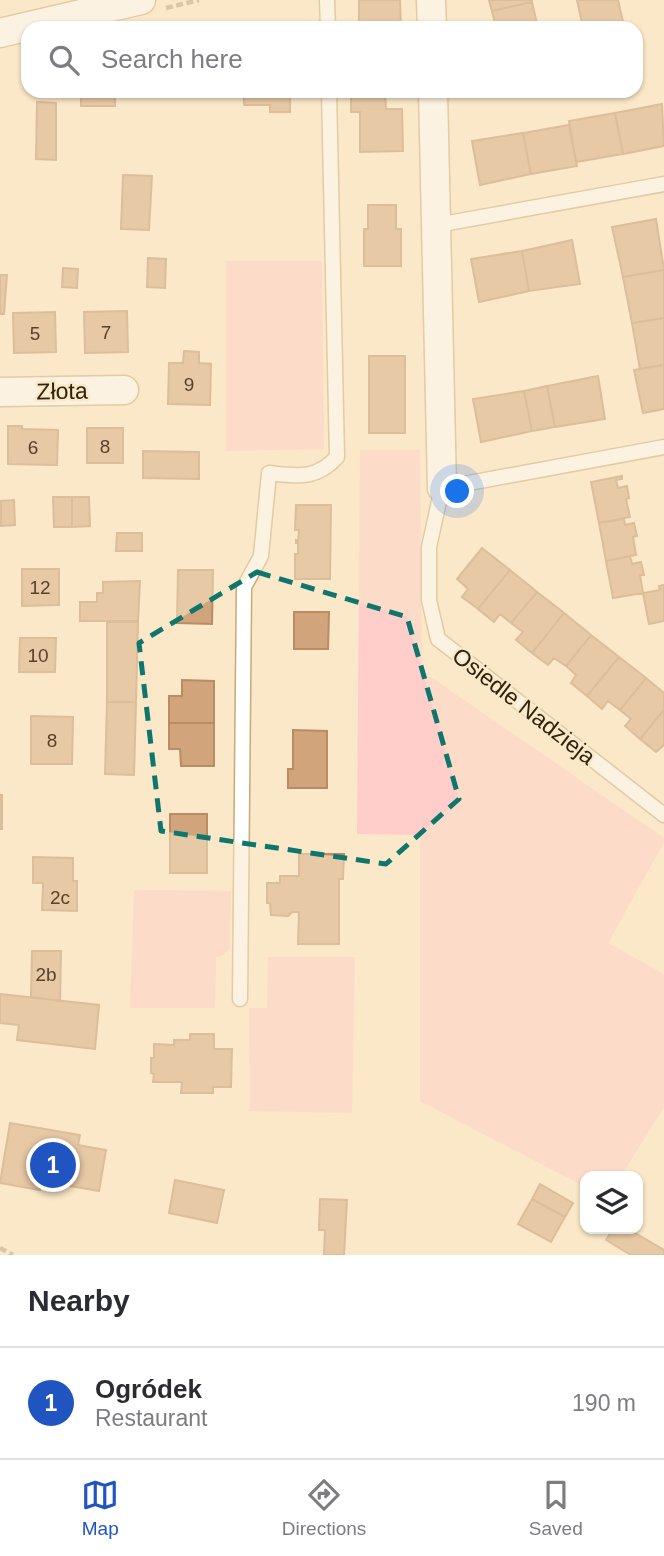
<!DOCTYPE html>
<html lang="en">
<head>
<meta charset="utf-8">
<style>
  body { margin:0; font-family:Helvetica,sans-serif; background:#f2f2f3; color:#2b2b33 }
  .controls { position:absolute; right:21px; bottom:21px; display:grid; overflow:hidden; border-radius:14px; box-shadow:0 2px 5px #0004 }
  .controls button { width:63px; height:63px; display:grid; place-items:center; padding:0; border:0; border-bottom:2px solid #e1e1e2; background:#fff; color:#2b2b33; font:35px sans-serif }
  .you { position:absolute; left:458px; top:492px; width:24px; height:24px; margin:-18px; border:5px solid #fff; border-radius:50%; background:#1a73e8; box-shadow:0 0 0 10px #1a73e833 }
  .badge { display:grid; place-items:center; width:46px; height:46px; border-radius:50%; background:#1f54c1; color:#fff; font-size:23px; font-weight:700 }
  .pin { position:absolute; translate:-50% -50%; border:4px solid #fff; box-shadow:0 2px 7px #0006 }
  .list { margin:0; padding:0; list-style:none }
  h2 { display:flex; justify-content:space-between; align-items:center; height:91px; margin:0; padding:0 28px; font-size:30px }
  h2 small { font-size:23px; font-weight:400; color:#7c7c81 }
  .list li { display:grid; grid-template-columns:46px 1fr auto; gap:21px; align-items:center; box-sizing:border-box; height:112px; padding:0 28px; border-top:2px solid #e1e1e2 }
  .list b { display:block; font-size:26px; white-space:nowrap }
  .list p { margin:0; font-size:23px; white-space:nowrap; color:#7c7c81 }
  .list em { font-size:23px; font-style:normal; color:#7c7c81 }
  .icon { flex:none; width:38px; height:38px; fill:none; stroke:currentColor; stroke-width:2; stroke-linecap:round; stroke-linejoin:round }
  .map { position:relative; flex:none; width:664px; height:1255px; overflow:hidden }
  .search { position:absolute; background:#fff; box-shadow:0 2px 5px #0004; left:21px; right:21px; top:21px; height:77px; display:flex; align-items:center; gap:18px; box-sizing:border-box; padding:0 24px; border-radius:21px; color:#7c7c81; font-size:26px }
  .sheet { height:203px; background:#fff }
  nav { display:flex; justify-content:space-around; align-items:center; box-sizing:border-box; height:98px; border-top:2px solid #e1e1e2; background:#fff; font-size:19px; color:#7c7c81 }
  nav a { display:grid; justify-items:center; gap:4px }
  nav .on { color:#1f54c1 }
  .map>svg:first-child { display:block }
</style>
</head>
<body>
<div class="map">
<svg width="664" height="1255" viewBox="0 0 664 1255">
  <rect width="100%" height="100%" fill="#fae8c8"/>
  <!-- green -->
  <path fill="#ffcdca" d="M226,261H322L324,449L226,451Z
    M360,450H420L422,671L664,838V842L608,943L664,974V1107L621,1176H585V1187L420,1101V835L357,834Z
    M134,890L231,891L230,948L222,956L216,957L215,1008H130Z
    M268,957H355L352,1113L250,1111L249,1008H267Z"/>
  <!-- building -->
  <path fill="#d2a47c" stroke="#b98c64" stroke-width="2" d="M359,0H400L401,28H359Z
    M489,0H532V2L492,11Z
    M577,0H618L623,22L597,28H583Z
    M532,2L538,28H496L492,11Z
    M623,22L625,28H597Z
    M81,91H115V106H81Z
    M244,91H290V112H270V105H244Z
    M385,92L386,109H402L403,151L360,152V112H351V93Z
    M37,102L56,103V160L36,159Z
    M662,104L664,146L623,154L615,113Z
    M615,113L623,154L576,162L569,121Z
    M569,125L577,166L531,174L523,133Z
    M523,133L531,174L480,185L472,141Z
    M123,175L152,176L149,230L121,229Z
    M368,205H396V229H401V266H364V229H368Z
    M656,219L664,270L623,277L612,227Z
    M572,240L580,284L529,291L522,251Z
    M522,251L529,291L479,302L471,259Z
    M148,258L166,259L165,288L147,287Z
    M63,268L78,269L77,288L62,287Z
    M664,270V318L632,323L623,277Z
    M0,275H7L4,314H0Z
    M127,311L128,352L85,353L84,312Z
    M55,312L56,352L14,353L13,313Z
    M664,318V365L640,369L632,323Z
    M184,351L199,352V363L211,364L210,405L168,404L169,363H183Z
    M369,356H405V433H369Z
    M661,365H664V409L643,413L634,370Z
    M598,376L605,419L555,427L547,386Z
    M547,386L555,427L532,431L524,391Z
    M524,391L532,431L481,442L473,399Z
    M8,426H22V429L58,430L57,465L8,464Z
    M87,428H123V463H87Z
    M143,451L199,452V479L143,478Z
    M622,476V479L616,480L618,488L627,486L629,498L626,499L630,517L599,523L591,482Z
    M53,497H72V527H54Z
    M72,497H89L90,526L72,527Z
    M14,500L15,525L1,526V501Z
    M296,505H331L330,579H295V554H298V543H296V540L298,541L299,530H295Z
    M624,519L625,525L634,523L637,536L633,537L636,555L606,561L599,523Z
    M117,533H142V551H116Z
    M482,548L510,570L478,609L462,597L468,589L457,579Z
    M630,556L632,564L641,562L644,575H640L643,593L613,598L606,561Z
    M22,569H59V605L22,606Z
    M178,570H213L212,624L177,623Z
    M510,570L537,592L511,623L500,614L494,622L478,609Z
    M140,581L138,621H80V602H97V593H103V582Z
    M664,585V621L649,624L643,593L660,590L659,586Z
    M537,592L564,613L532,653L516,640L523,632L511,623Z
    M294,612H329L328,649H294Z
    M564,613L591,635L566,666L554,658L548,665L532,653Z
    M107,622H138L136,702H107Z
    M591,635L619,657L587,696L571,683L576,675L566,666Z
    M20,638H56L55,672H19Z
    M619,657L646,678L620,710L608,701L602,709L587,696Z
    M646,678L664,693V710L640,739L625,726L631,719L620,710Z
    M182,680L214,681V723H169V696H182Z
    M107,702H136L134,775L105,774Z
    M664,710V745L656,752L640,739Z
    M31,716L73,717L72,764H31Z
    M169,723H214V766H181L180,749H169Z
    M293,730L327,731V788H288V769H293Z
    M0,795H2V829H0Z
    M170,814H207V873H170Z
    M299,854H344L343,879H339V944H298L299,912H292L288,916L271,915L270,903H267V883H280V876H299Z
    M33,857L73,858V881H77V911L42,910L43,883H33Z
    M32,951H61L60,1001L31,997Z
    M0,994L99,1005L95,1049L17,1040L19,1025L0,1023Z
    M190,1034H214V1049H232L231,1087H213V1093H181L182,1082H153L154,1074L151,1073V1058H154V1044L174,1045V1040H190Z
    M10,1123L80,1135L78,1145L106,1150L99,1191L41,1181L40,1190L0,1183Z
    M175,1180L224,1190L217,1223L169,1213Z
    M540,1184L573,1203L565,1217L532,1199Z
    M320,1199L347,1200L344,1255H324L325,1230H319Z
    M532,1199L565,1217L551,1242L518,1224Z
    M613,1229H628L664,1250V1255H631L606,1240Z"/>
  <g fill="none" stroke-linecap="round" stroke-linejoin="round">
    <defs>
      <path id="service" d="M327,0L328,28
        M437,225L664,184
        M664,447L442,488L429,547V600L438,639L664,815
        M240,999L244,587L261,556L269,473C298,476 316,480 337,457L329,91"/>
      <path id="minor" d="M431,0L432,28
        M0,33L141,0
        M433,91L442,488
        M0,392L124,390"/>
    </defs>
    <!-- service casing -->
    <use href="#service" stroke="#c7aa76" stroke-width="17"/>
    <!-- minor casing -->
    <use href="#minor" stroke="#c7aa76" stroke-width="31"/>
    <!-- path -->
    <path stroke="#af9f83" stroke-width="4.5" stroke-dasharray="7 3.5" stroke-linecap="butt" d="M166,8L199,0
      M0,1248L13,1255"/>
    <!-- service -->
    <use href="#service" stroke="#fff" stroke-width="14"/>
    <!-- minor -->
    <use href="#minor" stroke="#fff" stroke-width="28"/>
  </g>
  <!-- marked area -->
  <path d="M0 0H664V1255H0ZM257,572L407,617L459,799L386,864L161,831L139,643Z" fill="#fae8c8" fill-opacity=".55" fill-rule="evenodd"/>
  <path fill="none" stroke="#0f766e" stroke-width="5" stroke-dasharray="14 9" stroke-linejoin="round" d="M257,572L407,617L459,799L386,864L161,831L139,643Z"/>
  <g text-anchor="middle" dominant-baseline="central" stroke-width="5" stroke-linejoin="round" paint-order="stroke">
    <!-- number labels -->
    <g font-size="19" fill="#574329">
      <text x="106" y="332">7</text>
      <text x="35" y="333">5</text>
      <text x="189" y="384">9</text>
      <text x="105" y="446">8</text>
      <text x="33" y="447">6</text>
      <text x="40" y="587">12</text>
      <text x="38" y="655">10</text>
      <text x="52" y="740">8</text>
      <text x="60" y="897">2c</text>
      <text x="46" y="974">2b</text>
    </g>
    <!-- street labels -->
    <g font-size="23" fill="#2e230d" stroke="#fae8c8">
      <text transform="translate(62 391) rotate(-1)">Złota</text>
      <text transform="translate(524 706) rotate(38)">Osiedle Nadzieja</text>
    </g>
  </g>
</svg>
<div class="controls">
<button><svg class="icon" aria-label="layers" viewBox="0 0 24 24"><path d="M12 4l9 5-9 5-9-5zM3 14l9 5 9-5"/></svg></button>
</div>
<div class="you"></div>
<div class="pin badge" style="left:53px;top:1165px">1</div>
<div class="search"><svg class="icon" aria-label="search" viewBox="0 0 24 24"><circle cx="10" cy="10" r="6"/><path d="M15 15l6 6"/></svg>Search here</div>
</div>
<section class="sheet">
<h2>Nearby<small></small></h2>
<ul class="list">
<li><span class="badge">1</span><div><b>Ogródek</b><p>Restaurant</p></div><em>190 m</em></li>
</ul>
</section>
<nav>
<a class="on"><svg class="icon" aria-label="map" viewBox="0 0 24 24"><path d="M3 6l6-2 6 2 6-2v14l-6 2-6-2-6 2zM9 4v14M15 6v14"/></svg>Map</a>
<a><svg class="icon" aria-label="directions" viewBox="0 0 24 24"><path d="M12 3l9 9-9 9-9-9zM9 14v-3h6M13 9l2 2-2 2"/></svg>Directions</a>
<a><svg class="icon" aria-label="saved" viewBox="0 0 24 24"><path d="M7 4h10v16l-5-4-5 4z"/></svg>Saved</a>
</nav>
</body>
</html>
